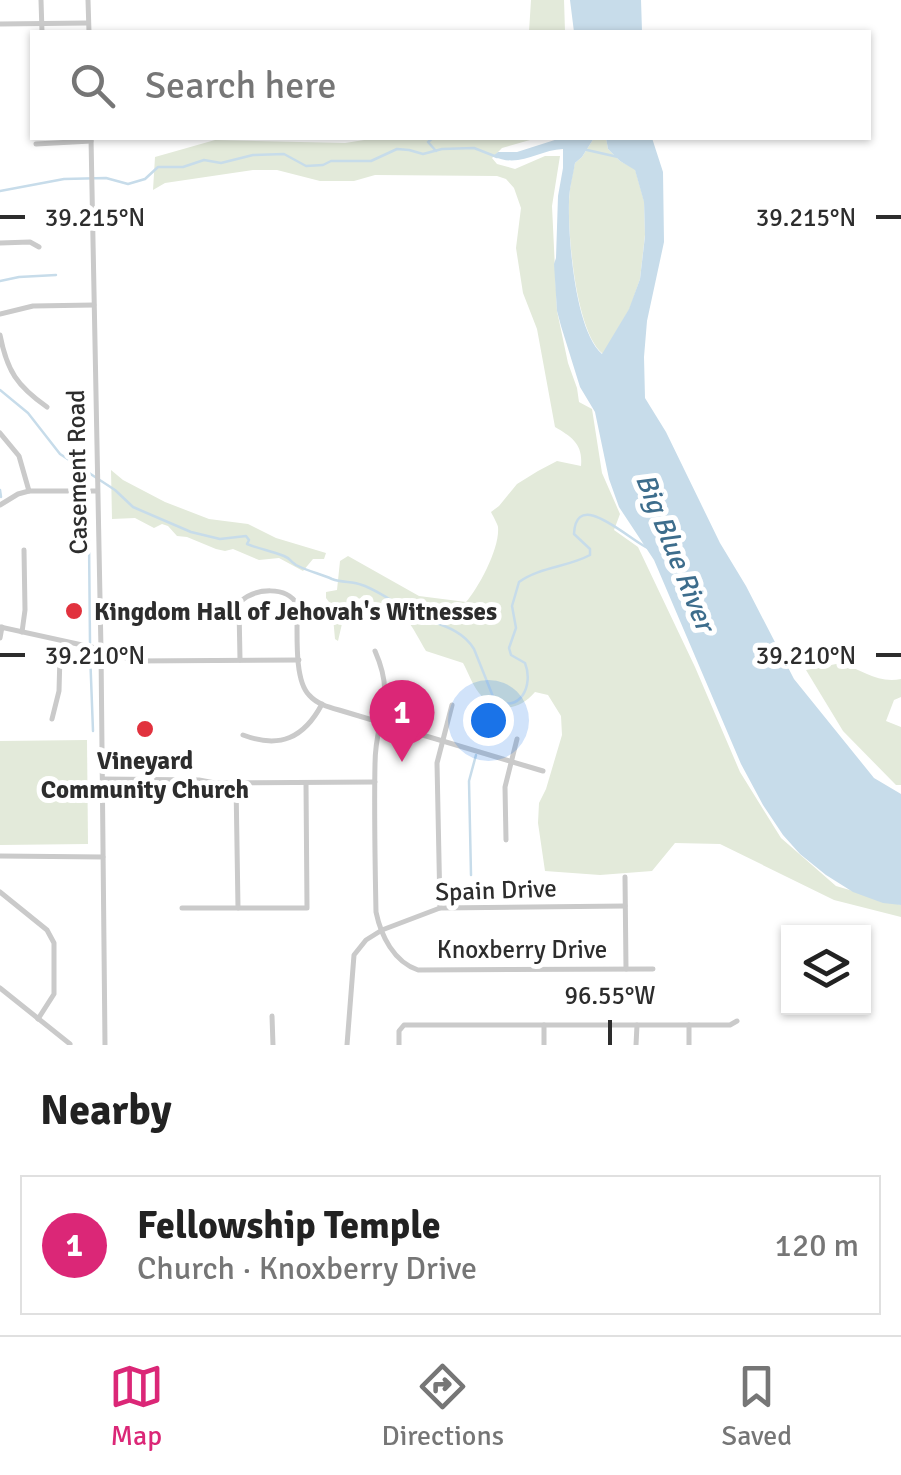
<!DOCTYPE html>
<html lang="en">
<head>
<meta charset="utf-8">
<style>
	:root { --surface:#fff; --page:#f2f2f2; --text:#222; --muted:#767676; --line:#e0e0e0; --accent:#db2777 }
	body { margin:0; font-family:Signika,sans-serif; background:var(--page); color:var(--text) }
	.controls { position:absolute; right:30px; bottom:30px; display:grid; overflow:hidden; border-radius:0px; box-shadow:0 2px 8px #0004 }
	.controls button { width:90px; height:90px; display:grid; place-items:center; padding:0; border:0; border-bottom:2px solid var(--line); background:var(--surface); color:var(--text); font:50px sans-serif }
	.you { position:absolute; left:488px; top:720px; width:35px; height:35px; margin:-25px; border:8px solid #fff; border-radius:50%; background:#1a73e8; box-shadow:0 0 0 15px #1a73e833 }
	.badge { display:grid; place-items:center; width:65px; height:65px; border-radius:50%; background:var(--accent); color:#fff; font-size:32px; font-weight:700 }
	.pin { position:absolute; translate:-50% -82px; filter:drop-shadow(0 2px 5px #0008) }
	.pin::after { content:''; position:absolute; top:52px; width:35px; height:30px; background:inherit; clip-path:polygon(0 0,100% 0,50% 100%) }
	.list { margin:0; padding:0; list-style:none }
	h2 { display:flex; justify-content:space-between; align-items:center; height:130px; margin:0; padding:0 40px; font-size:42px }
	h2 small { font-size:32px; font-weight:400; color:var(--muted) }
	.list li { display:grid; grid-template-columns:65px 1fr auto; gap:30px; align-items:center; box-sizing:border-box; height:140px; margin:0 20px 20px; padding:0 20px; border:2px solid var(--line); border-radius:0px }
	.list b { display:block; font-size:38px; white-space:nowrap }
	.list p { margin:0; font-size:32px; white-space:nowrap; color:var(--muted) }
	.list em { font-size:32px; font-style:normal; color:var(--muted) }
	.icon { flex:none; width:55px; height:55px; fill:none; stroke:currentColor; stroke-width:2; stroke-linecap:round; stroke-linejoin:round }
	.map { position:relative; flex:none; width:901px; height:1045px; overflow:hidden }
	.search { position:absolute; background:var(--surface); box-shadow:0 2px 8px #0004; left:30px; right:30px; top:30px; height:110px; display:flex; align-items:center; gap:25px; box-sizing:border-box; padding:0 35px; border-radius:0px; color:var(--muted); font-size:38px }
	.sheet { height:290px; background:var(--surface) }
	nav { display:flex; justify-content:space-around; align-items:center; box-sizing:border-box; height:140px; border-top:2px solid var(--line); background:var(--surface); font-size:28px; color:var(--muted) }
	nav a { display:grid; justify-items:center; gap:5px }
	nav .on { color:var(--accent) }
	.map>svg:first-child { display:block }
</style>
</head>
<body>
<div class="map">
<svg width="901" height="1045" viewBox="0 0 901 1045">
	<rect width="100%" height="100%" fill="#fff"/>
	<!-- green -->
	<g fill="#e3eada">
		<polygon points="531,0 564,0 565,32 529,32"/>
		<path d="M377,138H537L502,148L492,158L497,164L515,169L545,156H560L552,206L557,311L568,363L577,388L579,402L592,409L602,473L620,514L614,530L638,547L695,667L740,772L781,838L836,886L901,905V917L834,900L720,844L675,843L652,871L600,875L545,871L538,823L539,803L546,789L562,735L561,716L548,695L535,692C519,711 496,714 479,693C472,684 468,672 463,663L426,651C403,610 405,611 360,598L344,615L338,641L335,639L332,606L326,598V592L337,590L340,561L348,556L419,596L466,602C479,587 500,548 498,527C498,525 492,514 491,512L499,506L517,484L538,471L557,461L581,466C583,444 572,437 555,427L537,329L523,293L516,248L521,208L514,188L506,179L497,176L375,175L354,181H320L277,170H253L165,183L153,190L155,157L215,140L345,143Z"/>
		<path d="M594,138H606L608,149L620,161L635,169L644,201L645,235L640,279L630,308L603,354C576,333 568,237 569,202C569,189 572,176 575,163L582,157Z"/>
		<polygon points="111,470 123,480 165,502 209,519 248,524 276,538 326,553 324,559 313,559 303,571 279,558 259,560 233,549 225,551 216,549 187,537 177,536 168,526 162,524 154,528 135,518 112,519"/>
		<path d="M841,663C862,670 879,684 901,679V697L894,700L886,721L901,727V785H896L843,731L806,670Z"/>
		<polygon points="87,740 88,844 0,845 0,741"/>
	</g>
	<!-- water -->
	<g fill="#c7dcea">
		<polygon points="570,0 641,0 642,32 574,32"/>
		<path d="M561,138H594L582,157L575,163C573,176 569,189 569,202C568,237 575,331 602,354L629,309L640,279L645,236L644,202L635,170L620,161L608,149L606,138H652L663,172L664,242L647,321L644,357L645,398L666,432L720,543L746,586L794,679L874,778L901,794V905L883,903L853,892L826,875L800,854L783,835L763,805L741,764L654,560L619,507L609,479L595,412L580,387L561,326L557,311L554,264L556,258L558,196L563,168V149C538,150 519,169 493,156L498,152H517Z"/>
	</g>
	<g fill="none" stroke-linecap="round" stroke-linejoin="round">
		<!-- stream -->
		<g stroke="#c7dcea" stroke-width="2.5">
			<polyline points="433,138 428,142 436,151"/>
			<polyline points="587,150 618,157"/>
			<polyline points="0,191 64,179 106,178 128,184 145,179 158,167 183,167 204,160 221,163 253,155 284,154 306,166 323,165 331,161 371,161 397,149 409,150 423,154 442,149 474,148 497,157"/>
			<polyline points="0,281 19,277 56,275"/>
			<path d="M0,390L28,413L60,454L115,490L133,507L191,532L220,539L246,536L249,540L247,544C259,549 272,551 284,556C293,560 287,559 296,565C307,571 321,574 332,579C342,583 353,581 362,585C383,592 404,611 423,618C441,625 463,630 474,649L494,699C520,715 534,685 525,663L511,655L509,648L516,628L512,606L519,582C540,567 568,567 590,555V549L574,534C576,487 629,540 648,548"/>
			<polyline points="0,490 1,497"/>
			<polyline points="89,540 90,643"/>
			<polyline points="90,652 93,731"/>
			<polyline points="471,875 469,781 476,755"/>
		</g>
		<!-- minor -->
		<g stroke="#cacaca" stroke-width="5">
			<polyline points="41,0 42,32"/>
			<polyline points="88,0 89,32"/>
			<polyline points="0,24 88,23"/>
			<polyline points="91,138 101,650 105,1045"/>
			<polyline points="36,144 91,141"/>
			<polyline points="0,243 30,242 39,247"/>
			<polyline points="0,314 33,306 94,305"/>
			<path d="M0,335C7,371 17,386 47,407"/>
			<polyline points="0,433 19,456 29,491"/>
			<polyline points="0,505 18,494 29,491 97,491"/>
			<polyline points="0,627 114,652 132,661 299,660"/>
			<polyline points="22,632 25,610 24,550"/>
			<polyline points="0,638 2,627"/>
			<path d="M375,651C397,701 375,716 375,764C374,813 375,862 376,912C381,936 394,962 418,970L653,969"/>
			<path d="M240,660L239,607L241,601C256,588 286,586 297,604C298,627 293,679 309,695C317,704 328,707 339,710L543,771"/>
			<polyline points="52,719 59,691 60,655 65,642"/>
			<path d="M243,735C280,749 304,738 322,704"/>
			<polyline points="103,779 199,780 215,783 375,782"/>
			<polyline points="236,783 238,908"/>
			<polyline points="506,840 505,787 517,739"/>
			<polyline points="0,856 103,857"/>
			<polyline points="625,877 626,969"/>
			<polyline points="0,892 47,930 54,943 54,994 38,1019"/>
			<polyline points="182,908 307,908 306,783"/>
			<polyline points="440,908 437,763 452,705"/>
			<polyline points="0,988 70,1044"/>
			<polyline points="272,1016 273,1045"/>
			<polyline points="689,1025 689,1045"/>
			<polyline points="347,1045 354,955 366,940 382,930 440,908 625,906"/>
			<polyline points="399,1045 399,1031 404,1025 730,1025 737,1021"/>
			<polyline points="544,1045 544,1025"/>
			<polyline points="636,1045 637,1025"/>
		</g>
	</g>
	<!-- ticks -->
	<path fill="none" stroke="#2d2d2d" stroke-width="4" d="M0,217H25M876,217H901M0,655H25M876,655H901M610,1020V1045"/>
	<!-- markers -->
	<g fill="#e1323e" stroke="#fff" stroke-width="4">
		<circle cx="74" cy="611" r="10"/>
		<circle cx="145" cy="729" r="10"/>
	</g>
	<g text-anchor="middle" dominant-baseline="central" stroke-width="10" stroke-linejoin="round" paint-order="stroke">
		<!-- street labels -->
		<g font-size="25" fill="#2d2d2d" stroke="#fff">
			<text transform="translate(77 472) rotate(-91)">Casement Road</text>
			<text transform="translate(496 890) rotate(-2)">Spain Drive</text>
			<text x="522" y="949">Knoxberry Drive</text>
		</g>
		<!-- poi labels -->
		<g font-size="25" font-weight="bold" fill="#2d2d2d" stroke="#fff" text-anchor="start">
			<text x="94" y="611">Kingdom Hall of Jehovah's Witnesses</text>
			<text x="145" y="760" text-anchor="middle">Vineyard<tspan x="145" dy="29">Community Church</tspan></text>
		</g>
		<!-- water labels -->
		<g font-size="28" font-style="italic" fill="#3d6d8c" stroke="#fff">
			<text transform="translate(675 552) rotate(68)">Big Blue River</text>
		</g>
	</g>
	<g font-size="25" text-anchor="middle" fill="#2d2d2d" stroke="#fff" stroke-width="10" stroke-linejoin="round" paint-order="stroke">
		<text x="95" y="226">39.215°N</text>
		<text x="806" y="226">39.215°N</text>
		<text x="95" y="664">39.210°N</text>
		<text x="806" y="664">39.210°N</text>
		<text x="610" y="1004">96.55°W</text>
	</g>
</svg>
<div class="controls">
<button><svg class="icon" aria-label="layers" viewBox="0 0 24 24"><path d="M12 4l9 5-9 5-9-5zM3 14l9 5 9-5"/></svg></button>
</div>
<div class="you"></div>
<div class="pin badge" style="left:402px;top:762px">1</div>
<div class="search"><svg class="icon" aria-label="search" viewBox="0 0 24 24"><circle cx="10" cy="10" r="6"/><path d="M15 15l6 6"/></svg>Search here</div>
</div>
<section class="sheet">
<h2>Nearby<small></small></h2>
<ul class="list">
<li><span class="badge">1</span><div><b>Fellowship Temple</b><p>Church · Knoxberry Drive</p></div><em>120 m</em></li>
</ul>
</section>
<nav>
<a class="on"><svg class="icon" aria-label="map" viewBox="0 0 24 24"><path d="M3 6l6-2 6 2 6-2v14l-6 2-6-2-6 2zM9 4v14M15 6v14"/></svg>Map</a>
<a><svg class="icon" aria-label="directions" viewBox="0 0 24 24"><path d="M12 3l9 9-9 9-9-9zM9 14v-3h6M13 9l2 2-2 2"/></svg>Directions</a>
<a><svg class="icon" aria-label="saved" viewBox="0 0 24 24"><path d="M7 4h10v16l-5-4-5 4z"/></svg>Saved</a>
</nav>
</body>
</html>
